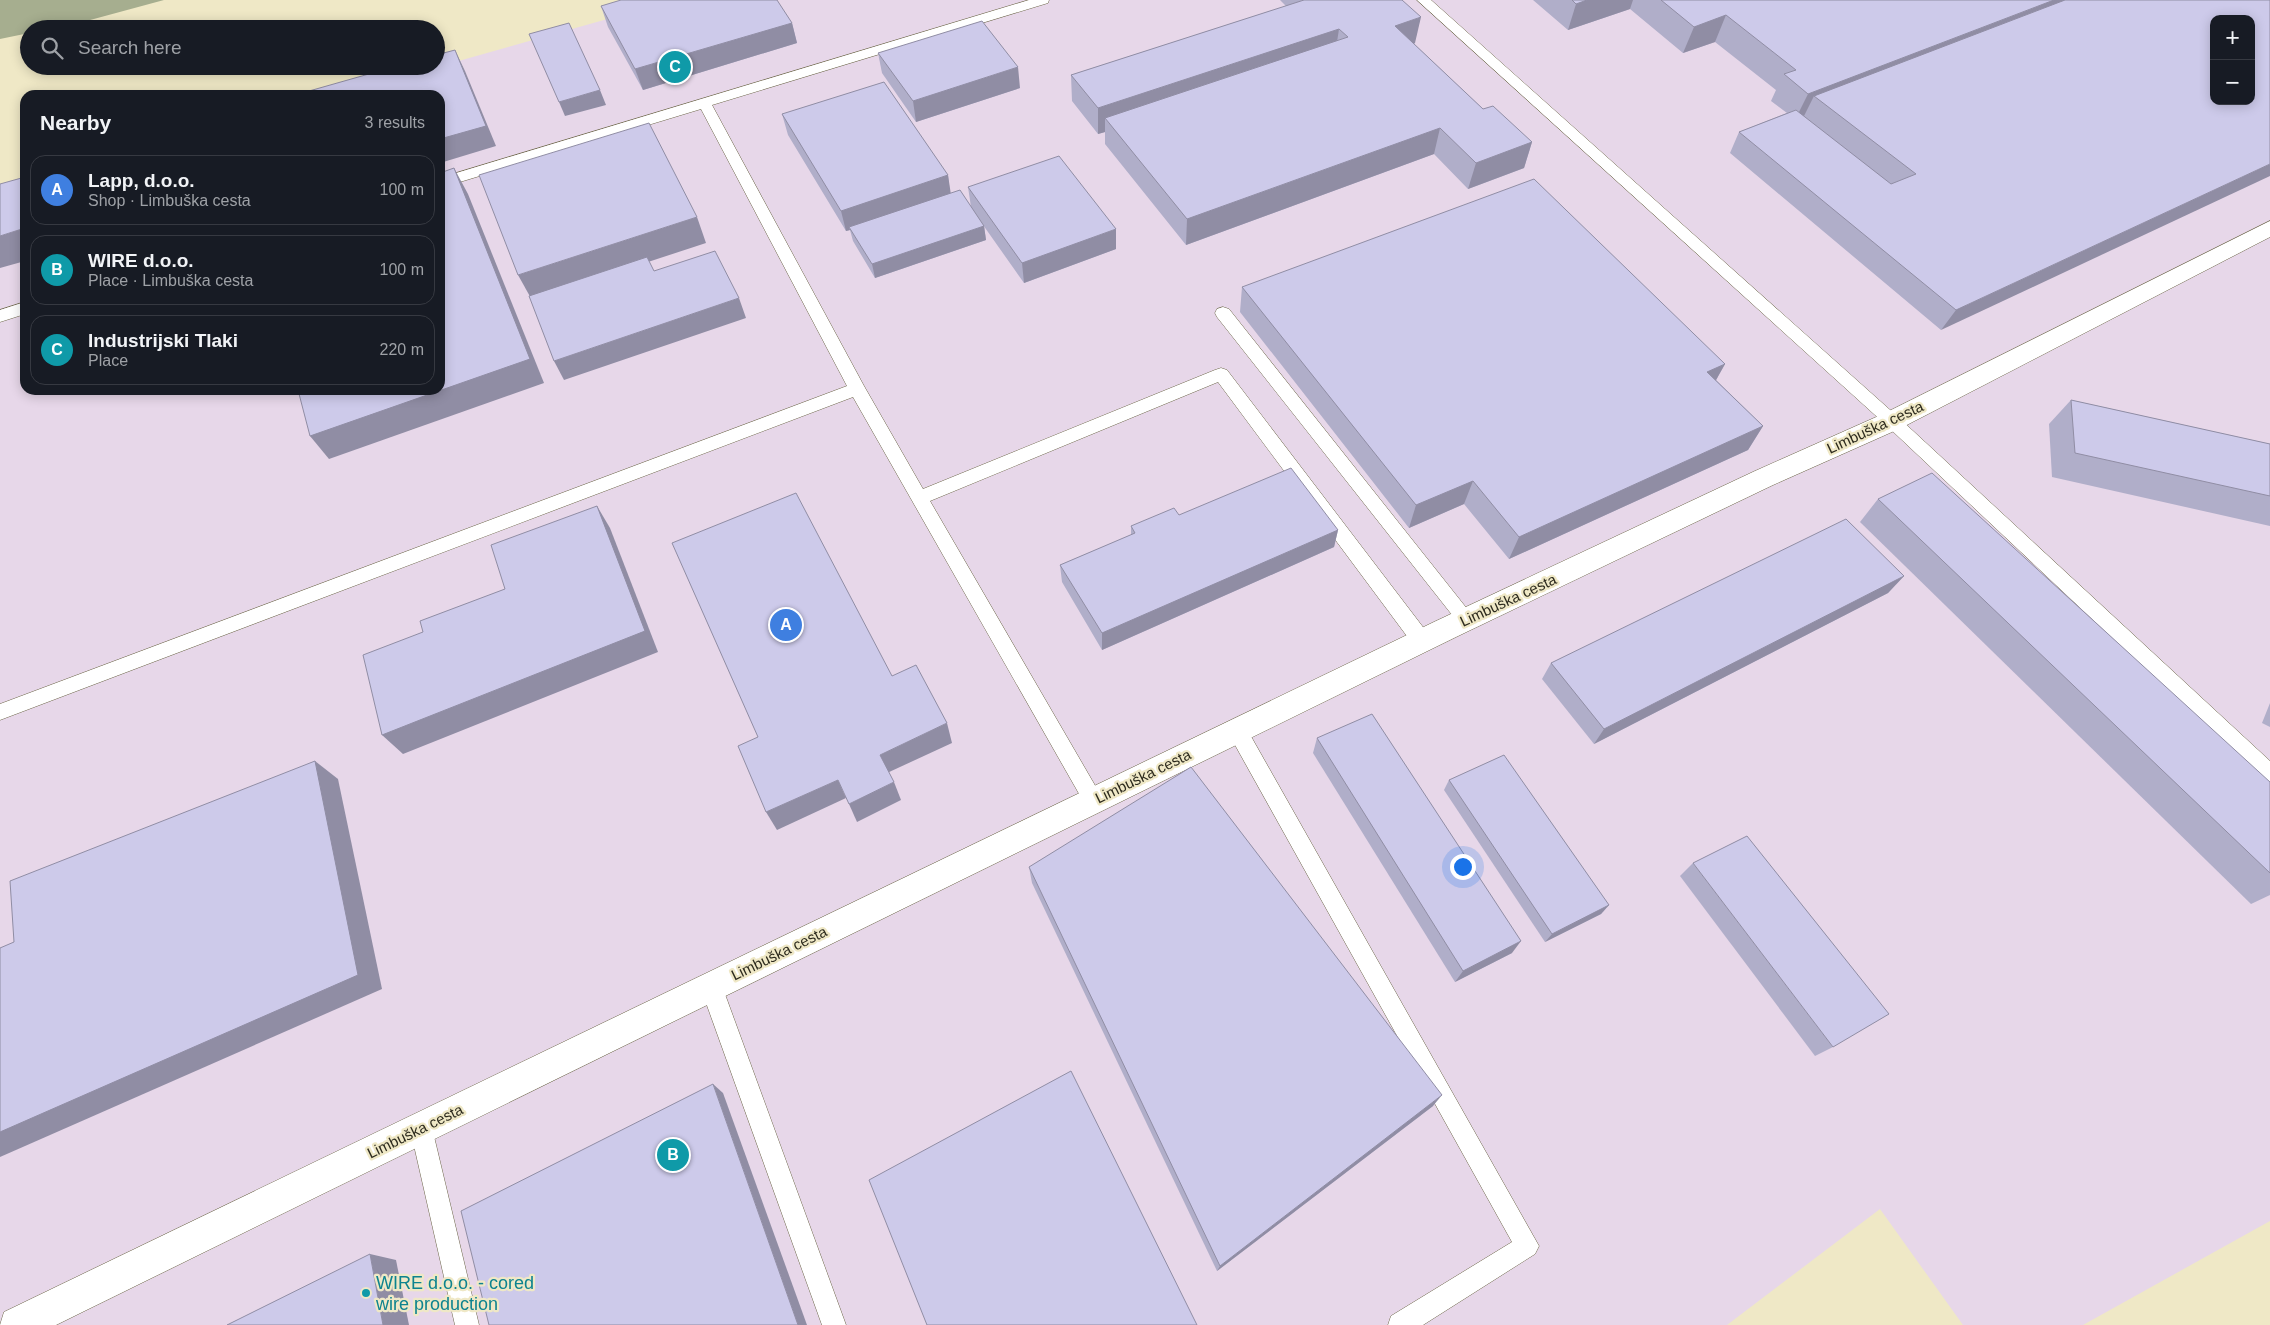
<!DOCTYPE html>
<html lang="en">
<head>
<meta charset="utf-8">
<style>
	:root { --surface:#171b24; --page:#242831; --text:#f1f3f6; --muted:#9ea1a6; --line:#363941; --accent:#2563eb }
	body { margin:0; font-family:Helvetica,sans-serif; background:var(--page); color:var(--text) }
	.controls { position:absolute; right:15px; top:15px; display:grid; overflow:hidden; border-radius:10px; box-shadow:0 2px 12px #0003 }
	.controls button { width:45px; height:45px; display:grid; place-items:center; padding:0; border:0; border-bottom:1px solid var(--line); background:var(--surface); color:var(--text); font:25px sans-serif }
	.you { position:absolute; left:1462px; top:866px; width:18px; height:18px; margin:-12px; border:4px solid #fff; border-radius:50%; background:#1a73e8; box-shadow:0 0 0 8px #1a73e833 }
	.badge { display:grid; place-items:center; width:32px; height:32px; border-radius:50%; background:var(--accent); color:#fff; font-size:16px; font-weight:700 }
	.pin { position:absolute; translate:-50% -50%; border:2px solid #fff; box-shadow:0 1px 5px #0006 }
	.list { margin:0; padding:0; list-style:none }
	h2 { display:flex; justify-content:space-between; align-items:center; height:65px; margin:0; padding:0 20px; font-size:21px }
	h2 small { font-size:16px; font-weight:400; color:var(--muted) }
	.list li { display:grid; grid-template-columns:32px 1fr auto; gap:15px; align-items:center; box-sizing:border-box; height:70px; margin:0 10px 10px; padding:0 10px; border:1px solid var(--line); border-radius:15px }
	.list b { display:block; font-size:19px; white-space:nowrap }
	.list p { margin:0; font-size:16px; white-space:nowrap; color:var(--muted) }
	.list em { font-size:16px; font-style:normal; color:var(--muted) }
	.icon { flex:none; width:28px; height:28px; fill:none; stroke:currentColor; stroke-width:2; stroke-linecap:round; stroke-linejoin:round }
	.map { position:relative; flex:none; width:2270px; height:1325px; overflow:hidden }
	.search { position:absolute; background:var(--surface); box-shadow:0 2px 12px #0003; left:20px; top:20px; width:425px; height:55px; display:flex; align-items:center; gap:12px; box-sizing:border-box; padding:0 18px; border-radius:28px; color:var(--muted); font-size:19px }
	.panel { position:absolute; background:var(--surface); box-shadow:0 2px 12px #0003; left:20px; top:90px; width:425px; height:305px; border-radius:15px }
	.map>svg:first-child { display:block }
</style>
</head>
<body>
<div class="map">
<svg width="2270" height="1325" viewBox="0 0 2270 1325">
	<rect width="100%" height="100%" fill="#efe8c6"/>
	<!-- industrial -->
	<path fill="#e7d7e9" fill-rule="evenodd" d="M675,0H2270V1221L2083,1325H1963L1880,1209L1727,1325H0V191L25,183V390H440V95H338ZM2214,19H2251V101H2214Z"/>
	<!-- forest -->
	<polygon fill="#a6ae8f" points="0,0 164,0 68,26 54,29 29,29 29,33 0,39"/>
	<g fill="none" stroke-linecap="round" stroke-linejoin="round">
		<defs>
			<g id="service">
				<polygon points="1029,0 1049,0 1048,3 712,105 864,386 923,489 1215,370 1221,368 1227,370 1429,635 1431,641 1429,647 1422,649 1415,647 1218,382 930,501 1100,794 1103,800 1100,806 1093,809 1086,806 853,397 0,720 0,704 847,386 701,109 440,188 440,178"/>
				<polygon points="1417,0 1431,0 1898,417 2270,761 2270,783 2263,780 1886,425"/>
				<polygon points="25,302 25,314 0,322 0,310"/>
				<polygon points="1223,307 1229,309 1472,615 1475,620 1472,625 1466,628 1460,625 1217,317 1215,313 1217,309"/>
				<polygon points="1237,721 1244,724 1539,1246 1535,1254 1423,1325 1388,1325 1391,1316 1512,1242 1230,736 1227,730 1230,724"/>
				<polygon points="711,975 719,978 722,986 846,1325 822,1325 700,986 703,978"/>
				<polygon points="421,1117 429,1120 432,1128 479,1325 455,1325 410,1128 413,1120"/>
			</g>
			<polygon id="minor" points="2270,221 2270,237 1901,428 1773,485 1456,637 56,1325 0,1325 4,1312 1436,621 1755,471 1883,414"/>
		</defs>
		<!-- service casing -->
		<use href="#service" stroke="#6c6648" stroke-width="1"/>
		<!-- minor casing -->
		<use href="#minor" stroke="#6c6648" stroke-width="1"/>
		<!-- service -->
		<use href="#service" fill="#fff" fill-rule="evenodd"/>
		<!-- minor -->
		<use href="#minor" fill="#fff" fill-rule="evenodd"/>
	</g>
	<!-- wall -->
	<g fill="#b0aec9">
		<polygon points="1280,0 1402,0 1415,43 1414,44 1483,109 1532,142 1524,168 1468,189 1434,154 1186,245 1105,144 1105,132 1098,134 1072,101 1071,75 1286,6"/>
		<polygon points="1533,0 2270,0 1941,330 1730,153 1739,132 1787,113 1771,101 1776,90 1715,42 1683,53 1630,9 1568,30"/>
		<polygon points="601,6 792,23 797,43 643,90 608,27"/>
		<polygon points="878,53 1020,88 916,122 882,73"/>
		<polygon points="782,114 948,175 950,194 971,207 968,187 1116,249 1024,283 976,215 984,226 986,240 875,278 853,241 850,230 846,231 788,135"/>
		<polygon points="1242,287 1725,364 1716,380 1763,426 1748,450 1509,559 1464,504 1409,528 1240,312"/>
		<polygon points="2071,400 2270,444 2270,526 2052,477 2049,424"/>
		<polygon points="1878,499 2270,782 2270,895 2251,904 1860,522"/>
		<polygon points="1179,515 1338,530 1334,547 1102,650 1062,582 1060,565 1131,535 1131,526"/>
		<polygon points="1904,576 1888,593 1594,744 1542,679 1551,663"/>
		<polygon points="2270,703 2270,727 2262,723"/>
		<polygon points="1317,738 1512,953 1455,982 1313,753"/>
		<polygon points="1449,780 1609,905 1601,914 1545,942 1444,790"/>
		<polygon points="1693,863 1833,1047 1815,1056 1680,876"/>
		<polygon points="1029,867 1433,1106 1217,1271 1032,883"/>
	</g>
	<!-- shaded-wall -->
	<g fill="#908da4">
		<polygon points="1587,0 1633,0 1630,9 1568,30 1576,4"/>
		<polygon points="2054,0 2087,0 1814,96 1804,116 1795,120 1808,94"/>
		<polygon points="1726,15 1715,42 1683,53 1694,27"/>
		<polygon points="1421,17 1415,43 1390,52 1395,26"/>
		<polygon points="792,23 797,43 643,90 635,69"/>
		<polygon points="1339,29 1335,55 1105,118 1105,132 1098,134 1098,108"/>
		<polygon points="455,50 465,71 496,146 440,163 440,139"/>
		<polygon points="1018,67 1020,88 916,122 913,101"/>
		<polygon points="600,90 606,105 565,116 559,102"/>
		<polygon points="1440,128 1434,154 1186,245 1187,219"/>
		<polygon points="1532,142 1524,168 1468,189 1476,163"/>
		<polygon points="2270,164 2270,176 1941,330 1956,310"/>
		<polygon points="454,168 468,194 544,383 329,459 310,436"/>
		<polygon points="948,175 951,195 849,227 850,230 846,231 841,211"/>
		<polygon points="697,217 706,243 532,300 518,275"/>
		<polygon points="984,226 986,240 875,278 872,264"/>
		<polygon points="25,228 25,261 0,268 0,236"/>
		<polygon points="1116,229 1116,249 1024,283 1022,263"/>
		<polygon points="739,298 746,318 564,380 554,361"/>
		<polygon points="1725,364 1711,389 1707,372"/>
		<polygon points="1763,426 1748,450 1509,559 1519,537"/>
		<polygon points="1473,481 1464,504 1409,528 1416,505"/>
		<polygon points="597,506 610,528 658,652 403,754 382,735"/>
		<polygon points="1338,530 1334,547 1102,650 1102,633"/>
		<polygon points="1904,576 1888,593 1594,744 1604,729"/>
		<polygon points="947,723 952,743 887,773 880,755"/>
		<polygon points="315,761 338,779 382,989 0,1157 0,1132"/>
		<polygon points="838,780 846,798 777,830 766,812"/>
		<polygon points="894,782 901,800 857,822 849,804"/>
		<polygon points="1609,905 1601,914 1545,942 1552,934"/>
		<polygon points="1521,941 1512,953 1455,982 1463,971"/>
		<polygon points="713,1084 723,1093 807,1325 798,1325"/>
		<polygon points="1442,1095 1433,1106 1217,1271 1220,1266"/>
		<polygon points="370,1254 396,1260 409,1325 383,1325"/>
	</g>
	<!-- building -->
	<g fill="#cdcaea" stroke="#908da4" fill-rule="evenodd">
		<polygon points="621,0 777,0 792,23 635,69 601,6"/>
		<polygon points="1304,0 1402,0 1421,17 1395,26 1483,109 1493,106 1532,142 1476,163 1440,128 1187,219 1105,118 1348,37 1339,29 1098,108 1071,75"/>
		<polygon points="1572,0 1587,0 1576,4"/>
		<polygon points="1661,0 2054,0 1808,94 1784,74 1796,70 1726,15 1694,27"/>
		<path d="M2065,0H2270V164L1956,310L1739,132L1796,110L1891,184L1916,174L1814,96ZM2214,19H2251V101H2214Z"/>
		<polygon points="982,21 1018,67 913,101 878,53"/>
		<polygon points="569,23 600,90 559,102 529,34"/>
		<polygon points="455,50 486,126 440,139 440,95 295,95 397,66 436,66 436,55"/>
		<polygon points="884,82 948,175 841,211 782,114"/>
		<polygon points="649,123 697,217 518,275 479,175"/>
		<polygon points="1059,156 1116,229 1022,263 968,187"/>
		<polygon points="454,168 530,359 310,436 298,390 440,390 440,173"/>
		<polygon points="25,177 25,228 0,236 0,184"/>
		<polygon points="1534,179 1725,364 1707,372 1763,426 1519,537 1473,481 1416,505 1242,287"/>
		<polygon points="960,190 984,226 872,264 849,227"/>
		<polygon points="715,251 739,298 554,361 529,296 647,257 654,271"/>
		<polygon points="2071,400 2270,444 2270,496 2075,453"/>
		<polygon points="1291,468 1338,530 1102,633 1060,565 1135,533 1131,526 1174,508 1179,515"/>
		<polygon points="1932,473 2270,782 2270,873 1878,499"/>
		<polygon points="796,493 892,676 916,665 947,723 880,755 894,782 849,804 838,780 766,812 738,746 758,737 672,543"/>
		<polygon points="597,506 645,631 382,735 363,655 423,632 420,621 505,589 491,545"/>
		<polygon points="1846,519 1904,576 1604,729 1551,663"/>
		<polygon points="1372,714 1521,941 1463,971 1317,738"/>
		<polygon points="1504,755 1609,905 1552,934 1449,780"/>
		<polygon points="315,761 358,975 0,1132 0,948 14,942 10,881"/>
		<polygon points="1191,767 1442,1095 1220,1266 1029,867"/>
		<polygon points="1747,836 1889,1014 1833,1047 1693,863"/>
		<polygon points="1071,1071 1197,1325 927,1325 869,1180"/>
		<polygon points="713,1084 798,1325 489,1325 461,1211"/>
		<polygon points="370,1254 383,1325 227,1325"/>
	</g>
	<!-- markers -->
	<circle fill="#0f9aa8" stroke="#efe8c6" stroke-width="2" cx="366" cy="1293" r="5"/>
	<g text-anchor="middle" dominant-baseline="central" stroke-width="4.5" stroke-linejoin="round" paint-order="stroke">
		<!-- street labels -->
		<g font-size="15" fill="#2c2a1d" stroke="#efe8c6">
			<text transform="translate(1875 427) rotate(-25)">Limbuška cesta</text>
			<text transform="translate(1508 600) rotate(-25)">Limbuška cesta</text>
			<text transform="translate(1143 776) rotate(-26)">Limbuška cesta</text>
			<text transform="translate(779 953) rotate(-26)">Limbuška cesta</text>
			<text transform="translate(415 1131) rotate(-26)">Limbuška cesta</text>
		</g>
		<!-- near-culture labels -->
		<g font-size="18" fill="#0d838f" stroke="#efe8c6" text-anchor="start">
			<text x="376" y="1283">WIRE d.o.o. - cored<tspan x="376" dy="21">wire production</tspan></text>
		</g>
	</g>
</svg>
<div class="controls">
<button>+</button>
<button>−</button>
</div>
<div class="you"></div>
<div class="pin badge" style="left:786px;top:625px;background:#3f7fe0">A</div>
<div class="pin badge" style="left:673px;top:1155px;background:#0f9aa8">B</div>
<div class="pin badge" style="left:675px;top:67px;background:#0f9aa8">C</div>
<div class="search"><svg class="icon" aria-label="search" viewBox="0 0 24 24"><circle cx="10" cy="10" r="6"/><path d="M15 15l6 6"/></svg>Search here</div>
<section class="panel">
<h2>Nearby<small>3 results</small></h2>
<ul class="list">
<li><span class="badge" style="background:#3f7fe0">A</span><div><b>Lapp, d.o.o.</b><p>Shop · Limbuška cesta</p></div><em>100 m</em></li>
<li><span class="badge" style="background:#0f9aa8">B</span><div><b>WIRE d.o.o.</b><p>Place · Limbuška cesta</p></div><em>100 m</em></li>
<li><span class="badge" style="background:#0f9aa8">C</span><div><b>Industrijski Tlaki</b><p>Place</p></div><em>220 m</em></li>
</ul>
</section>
</div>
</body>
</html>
